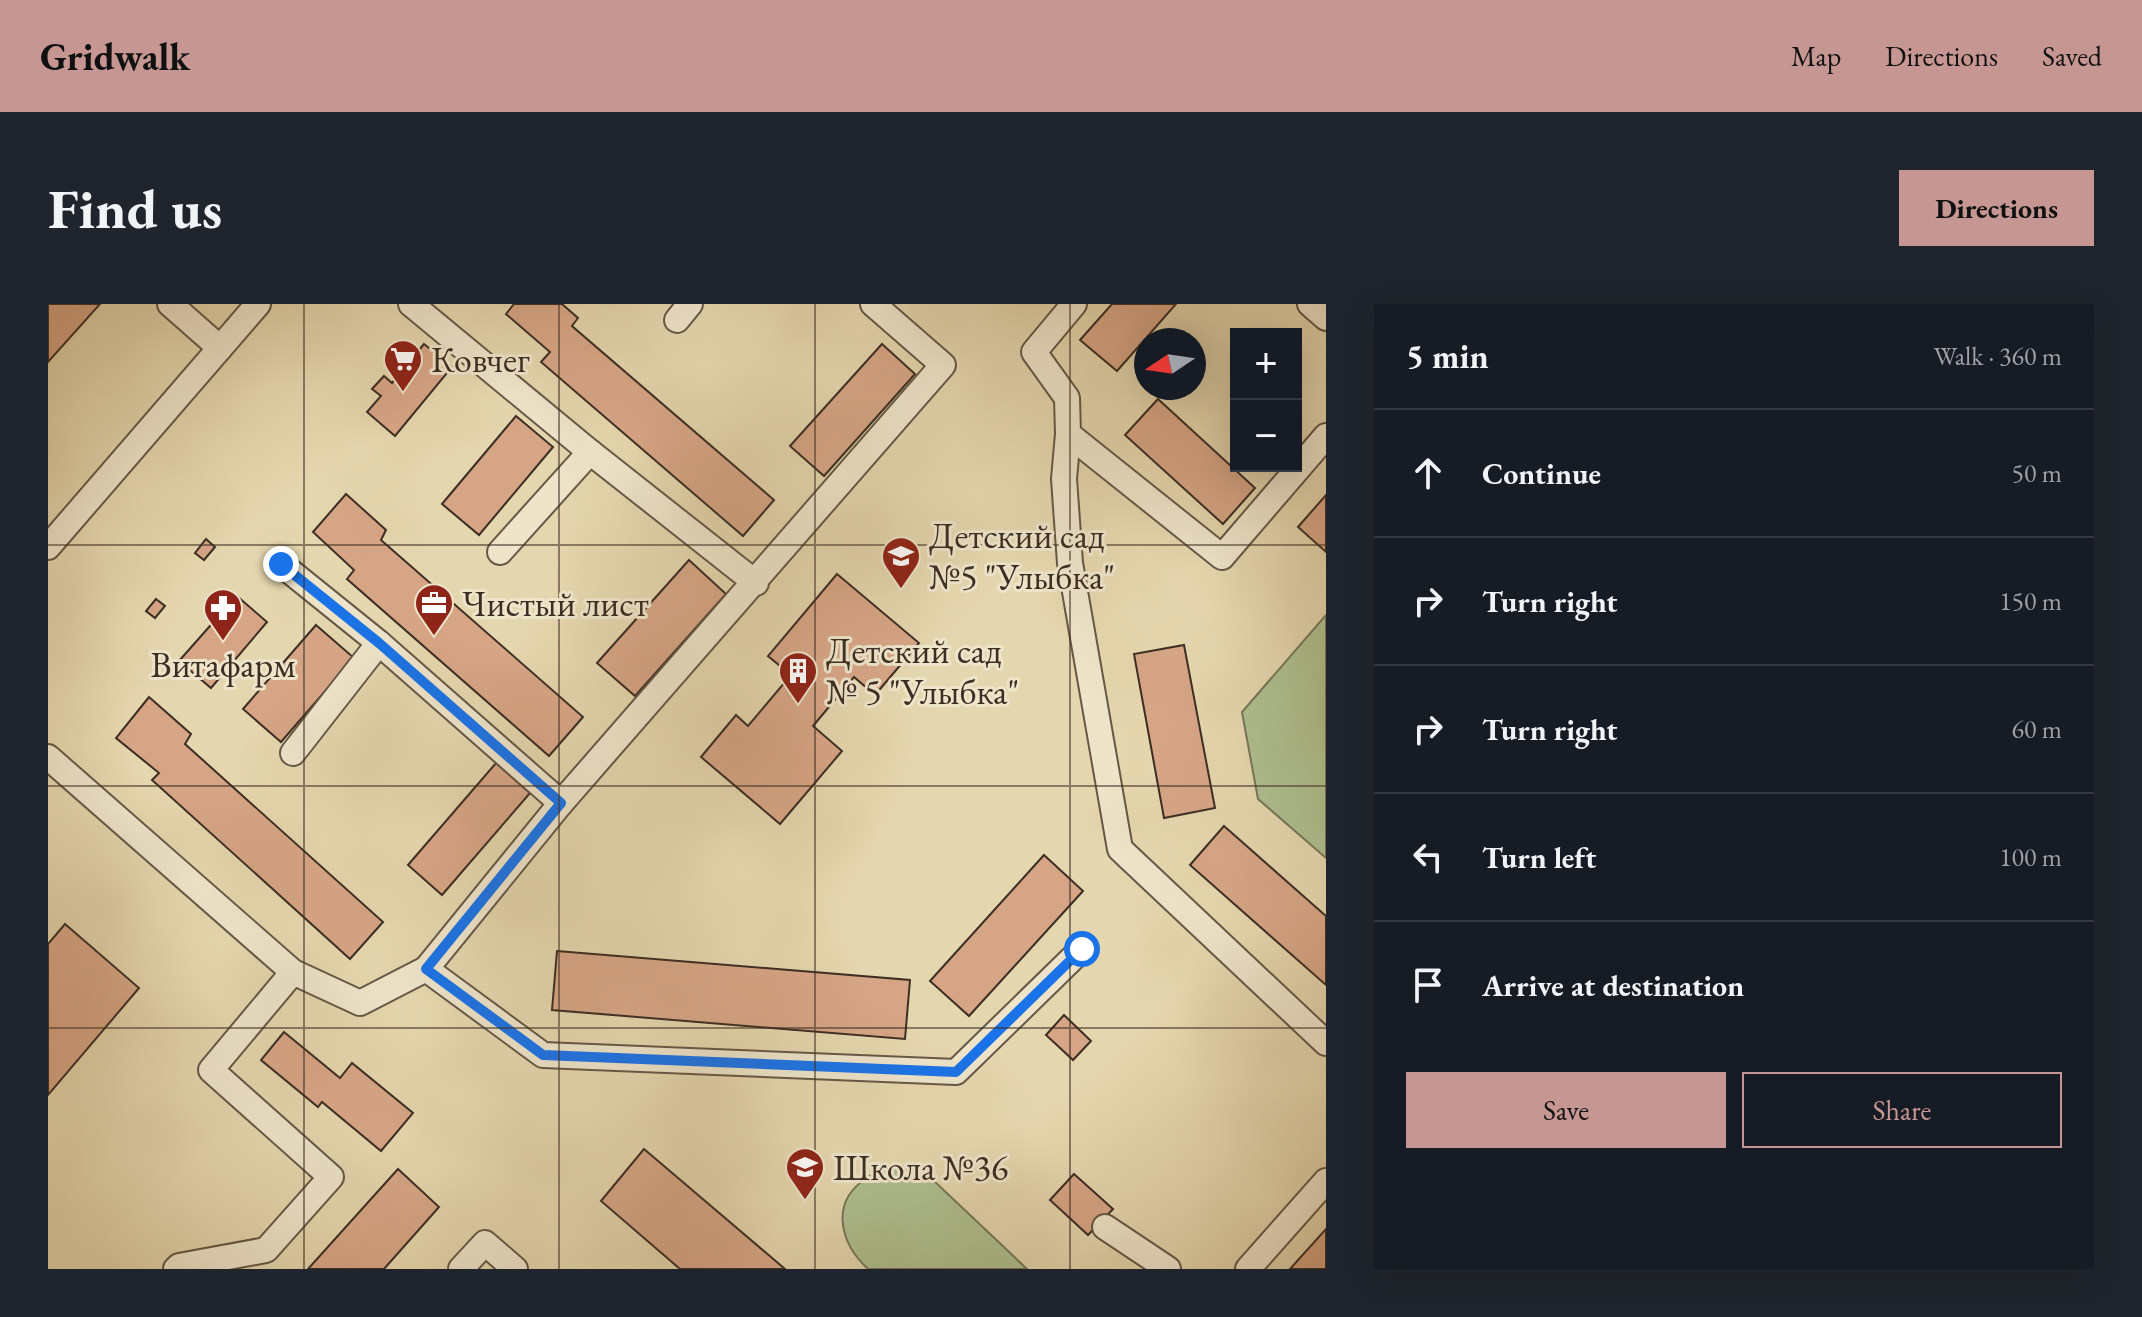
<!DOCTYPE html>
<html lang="en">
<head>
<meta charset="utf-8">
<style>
	:root { --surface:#171b24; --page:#20242c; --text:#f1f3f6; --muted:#9ea1a6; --line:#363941; --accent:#c59692 }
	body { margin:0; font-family:"EB Garamond",serif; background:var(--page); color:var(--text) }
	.controls { position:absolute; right:24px; top:24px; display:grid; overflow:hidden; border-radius:0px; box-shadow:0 8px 32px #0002 }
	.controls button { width:72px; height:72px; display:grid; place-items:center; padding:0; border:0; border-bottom:2px solid var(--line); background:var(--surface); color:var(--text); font:40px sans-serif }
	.compass { position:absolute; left:1086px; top:24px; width:72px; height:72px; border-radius:50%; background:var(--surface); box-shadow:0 8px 32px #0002; rotate:257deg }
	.stop { position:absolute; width:24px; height:24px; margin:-18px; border:6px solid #1a73e8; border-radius:50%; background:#fff }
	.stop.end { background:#1a73e8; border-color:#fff; box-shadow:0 2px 8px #0008 }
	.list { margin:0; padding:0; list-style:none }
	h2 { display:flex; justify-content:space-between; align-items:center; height:104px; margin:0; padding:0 32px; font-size:34px }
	h2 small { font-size:26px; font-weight:400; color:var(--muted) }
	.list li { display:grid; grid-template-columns:52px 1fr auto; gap:24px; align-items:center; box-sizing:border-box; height:128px; padding:0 32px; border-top:2px solid var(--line) }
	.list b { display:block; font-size:30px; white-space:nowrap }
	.list em { font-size:26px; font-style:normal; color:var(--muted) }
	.actions { display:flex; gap:16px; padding:24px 32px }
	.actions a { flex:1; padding:18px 0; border:2px solid var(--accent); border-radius:0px; text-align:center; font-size:28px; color:var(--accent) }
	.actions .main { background:var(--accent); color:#111 }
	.icon { flex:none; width:44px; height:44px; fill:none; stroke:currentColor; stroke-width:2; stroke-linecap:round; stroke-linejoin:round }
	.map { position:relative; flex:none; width:1278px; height:965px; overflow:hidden; border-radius:0px }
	header { display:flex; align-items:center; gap:48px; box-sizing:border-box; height:112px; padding:0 40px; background:var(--accent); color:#111 }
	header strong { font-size:38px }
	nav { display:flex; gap:44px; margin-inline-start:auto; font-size:28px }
	.intro { display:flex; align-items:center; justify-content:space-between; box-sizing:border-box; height:192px; padding:0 48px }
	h1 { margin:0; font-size:56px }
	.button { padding:20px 36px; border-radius:0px; background:var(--accent); color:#111; font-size:28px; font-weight:700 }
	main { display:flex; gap:48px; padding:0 48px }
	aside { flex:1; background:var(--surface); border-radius:0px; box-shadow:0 8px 32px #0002 }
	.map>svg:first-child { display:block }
</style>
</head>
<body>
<header>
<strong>Gridwalk</strong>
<nav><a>Map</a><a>Directions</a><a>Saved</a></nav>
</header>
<div class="intro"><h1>Find us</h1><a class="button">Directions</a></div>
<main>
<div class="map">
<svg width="1278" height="965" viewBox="0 0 1278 965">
	<rect width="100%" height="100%" fill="#e4d6ae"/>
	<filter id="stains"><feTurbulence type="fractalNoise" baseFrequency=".0025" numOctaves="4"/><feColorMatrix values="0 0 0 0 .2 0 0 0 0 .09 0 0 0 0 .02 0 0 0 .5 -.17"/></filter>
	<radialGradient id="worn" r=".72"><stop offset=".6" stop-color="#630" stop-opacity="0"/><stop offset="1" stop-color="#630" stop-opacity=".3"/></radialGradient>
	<!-- green -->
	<g fill="#aebf8f" stroke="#757658" stroke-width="2">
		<polygon points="1278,311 1278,554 1210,495 1194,408"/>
		<path d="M861,862L884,875L979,965H820C792,939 781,898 819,874C831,865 847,864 861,862Z"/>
	</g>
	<!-- building -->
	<g fill="#d6a586" stroke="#3c2e22" stroke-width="2">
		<polygon points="0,0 52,0 0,58"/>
		<polygon points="466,0 514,0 530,14 524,22 726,196 695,232 493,58 502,48 458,10"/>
		<polygon points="1064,0 1128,0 1069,67 1032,36"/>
		<polygon points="376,40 404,63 347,132 319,108 333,92 324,85 336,72 344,79"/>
		<polygon points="834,40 867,70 776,172 742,142"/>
		<polygon points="1110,95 1207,184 1175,220 1077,131"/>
		<polygon points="468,112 505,143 431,231 394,200"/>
		<polygon points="298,190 338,226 333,236 535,413 501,452 299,275 306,266 265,228"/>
		<polygon points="1278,191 1278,248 1250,223"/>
		<polygon points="158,235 167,243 156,256 147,249"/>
		<polygon points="641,256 678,290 587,392 549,359"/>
		<polygon points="789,270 871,339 827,391 806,373 765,422 794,447 732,520 653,453 688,411 700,422 743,371 720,352"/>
		<polygon points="189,292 219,318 163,384 131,357 169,314 162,307 171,296 180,304"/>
		<polygon points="108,295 117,302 107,314 98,307"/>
		<polygon points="268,321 306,354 233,438 195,405"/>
		<polygon points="1136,341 1167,504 1116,514 1086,350"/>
		<polygon points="101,393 143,430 137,440 335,618 302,655 104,476 111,469 68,434"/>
		<polygon points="448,459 482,489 394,591 360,561"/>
		<polygon points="1176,522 1278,612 1278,681 1142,561"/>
		<polygon points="996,551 1035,587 921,712 882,677"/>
		<polygon points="17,620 91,684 0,791 0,640"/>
		<polygon points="509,647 862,676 857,735 504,706"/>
		<polygon points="1016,711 1043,737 1025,756 998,731"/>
		<polygon points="236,728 292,774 304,759 365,809 333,847 274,798 270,803 213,756"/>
		<polygon points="596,845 737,965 632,965 553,897"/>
		<polygon points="350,865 391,903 336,965 260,965"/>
		<polygon points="1026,870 1065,905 1040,931 1002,896"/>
		<polygon points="1278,925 1278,965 1242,965"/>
	</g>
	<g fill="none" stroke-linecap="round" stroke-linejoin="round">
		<defs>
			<g id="minor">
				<polyline points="122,0 172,44"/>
				<polyline points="363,0 542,148 708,279"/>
				<polyline points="1026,0 986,48 1019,94 1020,130 1016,175 1022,259 1072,545 1278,739"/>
				<polyline points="1262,0 1278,14"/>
				<polyline points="629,16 642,0"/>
				<polyline points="1020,130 1174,253 1278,132"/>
				<polyline points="0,243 210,0"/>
				<polyline points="452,248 542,148"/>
				<polyline points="233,260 331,339 513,499"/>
				<polyline points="245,449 331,339"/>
				<polyline points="0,453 245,668"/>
				<polyline points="378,665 513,499 895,61 825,0"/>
				<polyline points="1057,923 1120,965"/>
				<polyline points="128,965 131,962 218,946 283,873 163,766 245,668 312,699 378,665 495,751 908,768 1034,645"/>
				<polyline points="413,965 437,939 467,965"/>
				<polyline points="1200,965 1278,877"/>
			</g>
		</defs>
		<!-- minor casing -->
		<use href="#minor" stroke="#665845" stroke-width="28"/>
		<!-- minor -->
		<use href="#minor" stroke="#ede4ca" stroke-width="24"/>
	</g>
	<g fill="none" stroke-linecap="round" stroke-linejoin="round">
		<!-- route -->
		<polyline stroke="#1a73e8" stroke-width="10" points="233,260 331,339 513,499 378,665 495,751 908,768 1034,645"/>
	</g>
	<!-- grid -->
	<path fill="none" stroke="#3c2e22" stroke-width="2" stroke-opacity="0.55" d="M256,0V965M511,0V965M767,0V965M1022,0V965M0,241H1278M0,482H1278M0,724H1278"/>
	<!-- icons -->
	<defs>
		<symbol id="supermarket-pin" viewBox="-11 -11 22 30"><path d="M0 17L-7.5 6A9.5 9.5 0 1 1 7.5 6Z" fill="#8f2418" stroke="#ede4ca"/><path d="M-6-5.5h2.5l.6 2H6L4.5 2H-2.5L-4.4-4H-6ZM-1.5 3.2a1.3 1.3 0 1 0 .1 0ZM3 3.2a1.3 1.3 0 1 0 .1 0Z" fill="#fff"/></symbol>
		<symbol id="school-pin" viewBox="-11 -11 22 30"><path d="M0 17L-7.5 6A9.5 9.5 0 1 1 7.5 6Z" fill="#8f2418" stroke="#ede4ca"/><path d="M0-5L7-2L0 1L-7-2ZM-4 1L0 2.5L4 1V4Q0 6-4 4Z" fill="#fff"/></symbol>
		<symbol id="office-pin" viewBox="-11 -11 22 30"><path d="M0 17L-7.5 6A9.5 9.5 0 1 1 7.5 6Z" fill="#8f2418" stroke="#ede4ca"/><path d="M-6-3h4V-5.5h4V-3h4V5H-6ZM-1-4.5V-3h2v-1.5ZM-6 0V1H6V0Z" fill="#fff"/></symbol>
		<symbol id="pharmacy-pin" viewBox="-11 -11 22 30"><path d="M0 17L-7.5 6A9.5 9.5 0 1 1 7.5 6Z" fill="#8f2418" stroke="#ede4ca"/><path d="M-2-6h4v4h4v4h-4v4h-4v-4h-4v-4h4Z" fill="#fff"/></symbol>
		<symbol id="building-pin" viewBox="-11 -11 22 30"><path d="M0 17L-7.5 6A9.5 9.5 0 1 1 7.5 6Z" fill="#8f2418" stroke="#ede4ca"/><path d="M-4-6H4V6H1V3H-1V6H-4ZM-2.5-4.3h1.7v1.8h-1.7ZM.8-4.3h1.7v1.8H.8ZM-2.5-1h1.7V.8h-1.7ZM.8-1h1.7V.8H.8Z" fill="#fff"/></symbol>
	</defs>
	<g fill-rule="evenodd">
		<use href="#supermarket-pin" x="333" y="33" width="44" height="60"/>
		<use href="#school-pin" x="831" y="230" width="44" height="60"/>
		<use href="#office-pin" x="364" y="277" width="44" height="60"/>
		<use href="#pharmacy-pin" x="153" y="282" width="44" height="60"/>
		<use href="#building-pin" x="728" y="345" width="44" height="60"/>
		<use href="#school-pin" x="735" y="841" width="44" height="60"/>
	</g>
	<g text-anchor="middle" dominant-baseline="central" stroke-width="6" stroke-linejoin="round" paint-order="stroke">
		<!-- poi labels -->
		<g font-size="36" fill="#3c2e22" stroke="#ede4ca" text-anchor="start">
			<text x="383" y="55">Ковчег</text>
			<text x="881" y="231">Детский сад<tspan x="881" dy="41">№5 "Улыбка"</tspan></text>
			<text x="414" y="299">Чистый лист</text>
			<text x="778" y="346">Детский сад<tspan x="778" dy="41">№ 5 "Улыбка"</tspan></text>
			<text x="175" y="360" text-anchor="middle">Витафарм</text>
			<text x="785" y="863">Школа №36</text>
		</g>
	</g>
	<rect width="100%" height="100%" filter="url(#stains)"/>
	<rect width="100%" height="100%" fill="url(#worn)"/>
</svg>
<div class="controls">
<button>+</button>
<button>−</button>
</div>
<svg class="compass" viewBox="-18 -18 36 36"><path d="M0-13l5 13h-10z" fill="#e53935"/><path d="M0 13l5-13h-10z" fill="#9ea1a6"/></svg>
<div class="stop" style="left:1034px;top:645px"></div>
<div class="stop end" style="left:233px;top:260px"></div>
</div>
<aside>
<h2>5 min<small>Walk · 360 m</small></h2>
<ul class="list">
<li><svg class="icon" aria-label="ahead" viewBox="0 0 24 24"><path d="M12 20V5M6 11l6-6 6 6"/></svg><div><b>Continue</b></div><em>50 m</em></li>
<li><svg class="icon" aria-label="right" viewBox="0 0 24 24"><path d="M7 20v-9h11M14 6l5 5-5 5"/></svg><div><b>Turn right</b></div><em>150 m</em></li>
<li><svg class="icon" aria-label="right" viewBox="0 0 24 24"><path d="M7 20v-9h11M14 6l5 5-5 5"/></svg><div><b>Turn right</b></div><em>60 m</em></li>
<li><svg class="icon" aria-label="left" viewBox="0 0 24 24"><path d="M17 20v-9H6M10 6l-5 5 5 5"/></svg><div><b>Turn left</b></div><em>100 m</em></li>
<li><svg class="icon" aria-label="arrive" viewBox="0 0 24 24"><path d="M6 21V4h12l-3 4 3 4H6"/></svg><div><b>Arrive at destination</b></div></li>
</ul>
<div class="actions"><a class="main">Save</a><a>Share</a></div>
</aside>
</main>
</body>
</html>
